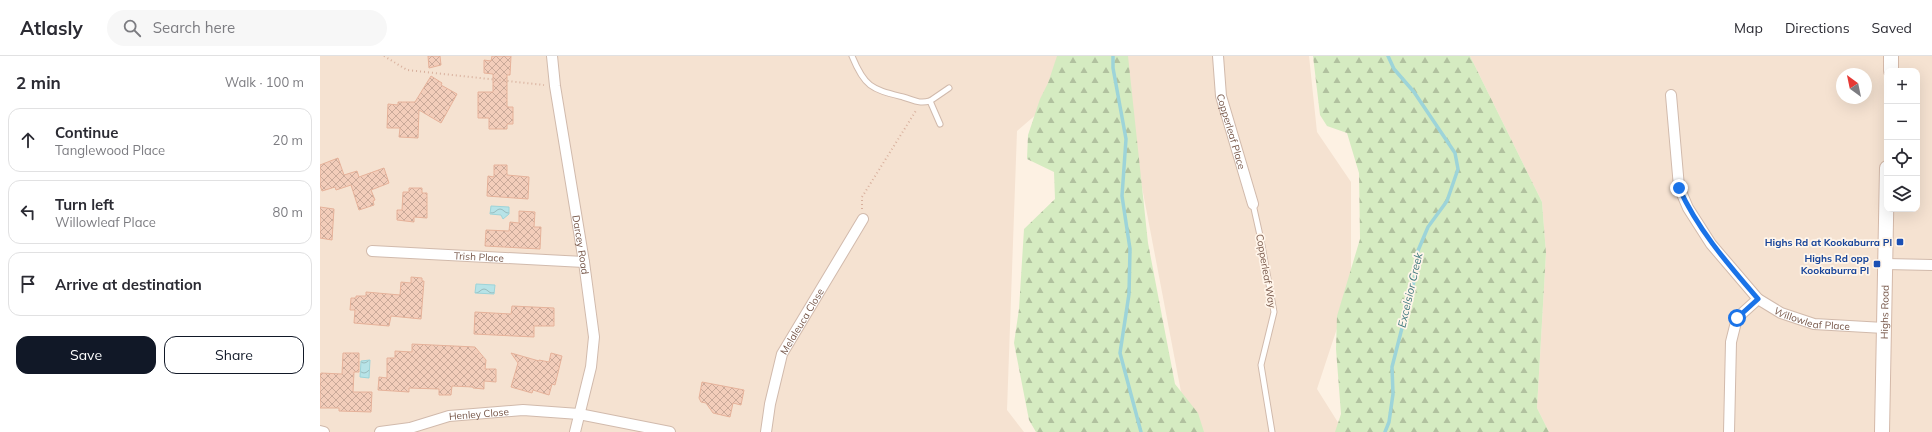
<!DOCTYPE html>
<html lang="en">
<head>
<meta charset="utf-8">
<style>
	:root { --surface:#fff; --page:#f7f7f7; --text:#2b2b33; --muted:#7c7c81; --line:#e1e1e2; --accent:#111827 }
	body { margin:0; font-family:Mulish,sans-serif; background:var(--page); color:var(--text) }
	.controls { position:absolute; right:12px; top:12px; display:grid; overflow:hidden; border-radius:8px; box-shadow:0 4px 16px #0002 }
	.controls button { width:36px; height:36px; display:grid; place-items:center; padding:0; border:0; border-bottom:1px solid var(--line); background:var(--surface); color:var(--text); font:20px sans-serif }
	.compass { position:absolute; left:1516px; top:12px; width:36px; height:36px; border-radius:50%; background:var(--surface); box-shadow:0 4px 16px #0002; rotate:327deg }
	.stop { position:absolute; width:12px; height:12px; margin:-9px; border:3px solid #1a73e8; border-radius:50%; background:#fff }
	.stop.end { background:#1a73e8; border-color:#fff; box-shadow:0 1px 4px #0008 }
	.list { margin:0; padding:0; list-style:none }
	h2 { display:flex; justify-content:space-between; align-items:center; height:52px; margin:0; padding:0 16px; font-size:17px }
	h2 small { font-size:13px; font-weight:400; color:var(--muted) }
	.list li { display:grid; grid-template-columns:26px 1fr auto; gap:12px; align-items:center; box-sizing:border-box; height:64px; margin:0 8px 8px; padding:0 8px; border:1px solid var(--line); border-radius:12px }
	.list b { display:block; font-size:15px; white-space:nowrap }
	.list p { margin:0; font-size:13px; white-space:nowrap; color:var(--muted) }
	.list em { font-size:13px; font-style:normal; color:var(--muted) }
	.actions { display:flex; gap:8px; padding:12px 16px }
	.actions a { flex:1; padding:9px 0; border:1px solid var(--accent); border-radius:12px; text-align:center; font-size:14px; color:var(--accent) }
	.actions .main { background:var(--accent); color:#fff }
	.icon { flex:none; width:22px; height:22px; fill:none; stroke:currentColor; stroke-width:2; stroke-linecap:round; stroke-linejoin:round }
	.map { position:relative; flex:none; width:1612px; height:376px; overflow:hidden }
	header { display:flex; align-items:center; gap:24px; box-sizing:border-box; height:56px; padding:0 20px; background:var(--surface); border-bottom:1px solid var(--line) }
	header strong { font-size:19px }
	nav { display:flex; gap:22px; margin-inline-start:auto; font-size:14px }
	.search { width:280px; height:36px; background:var(--page); display:flex; align-items:center; gap:10px; box-sizing:border-box; padding:0 14px; border-radius:22px; color:var(--muted); font-size:15px }
	main { display:flex }
	aside { flex:1; background:var(--surface) }
	.map>svg:first-child { display:block }
</style>
</head>
<body>
<header>
<strong>Atlasly</strong>
<div class="search"><svg class="icon" aria-label="search" viewBox="0 0 24 24"><circle cx="10" cy="10" r="6"/><path d="M15 15l6 6"/></svg>Search here</div>
<nav><a>Map</a><a>Directions</a><a>Saved</a></nav>
</header>
<main>
<aside>
<h2>2 min<small>Walk · 100 m</small></h2>
<ul class="list">
<li><svg class="icon" aria-label="ahead" viewBox="0 0 24 24"><path d="M12 20V5M6 11l6-6 6 6"/></svg><div><b>Continue</b><p>Tanglewood Place</p></div><em>20 m</em></li>
<li><svg class="icon" aria-label="left" viewBox="0 0 24 24"><path d="M17 20v-9H6M10 6l-5 5 5 5"/></svg><div><b>Turn left</b><p>Willowleaf Place</p></div><em>80 m</em></li>
<li><svg class="icon" aria-label="arrive" viewBox="0 0 24 24"><path d="M6 21V4h12l-3 4 3 4H6"/></svg><div><b>Arrive at destination</b></div></li>
</ul>
<div class="actions"><a class="main">Save</a><a>Share</a></div>
</aside>
<div class="map">
<svg width="1612" height="376" viewBox="0 0 1612 376">
	<defs>
		<pattern id="forest-firs" width="22" height="20" patternUnits="userSpaceOnUse"><rect width="22" height="20" fill="#d5ebc1"/><path d="M5 1l3.5 6h-7zM16 11l3.5 6h-7z" fill="#b1c19f"/></pattern>
		<pattern id="water-waves" width="16" height="10" patternUnits="userSpaceOnUse"><rect width="16" height="10" fill="#b7e3e7"/><path d="M0 5q4-4 8 0t8 0" fill="none" stroke="#99bbbd"/></pattern>
		<pattern id="building-cross-hatch" width="8" height="8" patternUnits="userSpaceOnUse"><rect width="8" height="8" fill="#f3cdba"/><path d="M0 0l8 8M0 8l8-8" fill="none" stroke="#c9a999"/></pattern>
	</defs>
	<rect width="100%" height="100%" fill="#fdf1e3"/>
	<!-- residential -->
	<g fill="#f5e2d1" fill-rule="evenodd">
		<polygon points="0,0 784,0 697,75 687,354 704,376 0,376"/>
		<polygon points="797,0 989,0 997,76 1031,126 1031,230 997,333 1024,376 874,376 866,362"/>
		<path d="M1150,0H1612V376H1229L1217,352L1226,197L1222,146ZM1567,15H1597V153H1567ZM1522,18H1546V42H1522Z"/>
	</g>
	<!-- forest -->
	<g fill="url(#forest-firs)">
		<polygon points="737,0 808,0 828,187 855,328 878,357 884,376 716,376 709,364 694,287 699,253 704,173 735,143 734,116 707,103 708,79 720,43 728,27"/>
		<polygon points="993,0 1150,0 1222,146 1226,197 1217,352 1229,376 1015,376 1021,358 1016,293 1017,260 1040,183 1039,117 1027,77 1007,70 1000,59"/>
	</g>
	<!-- water -->
	<g fill="url(#water-waves)" stroke="#9dd4d9">
		<polygon points="171,150 189,151 189,158 183,163 181,159 170,158"/>
		<polygon points="156,228 175,229 174,238 155,237"/>
		<polygon points="50,304 49,322 40,321 41,305"/>
	</g>
	<g fill="none" stroke-linecap="round" stroke-linejoin="round">
		<!-- stream -->
		<g stroke="#9dd4d9" stroke-width="3.5">
			<polyline points="793,0 793,12 806,83 802,140 810,193 809,238 800,297 821,376"/>
			<polyline points="1065,376 1069,366 1073,338 1072,311 1095,221 1097,197 1108,171 1127,145 1138,113 1135,97 1094,36 1074,13 1068,0"/>
		</g>
	</g>
	<!-- building -->
	<g fill="url(#building-cross-hatch)" stroke="#e6b29a">
		<polygon points="108,0 120,0 121,9 109,12"/>
		<polygon points="172,0 191,0 190,19 187,19 187,51 193,51 193,68 187,68 187,73 169,73 169,62 158,62 158,36 173,36 173,18 164,17 164,4 171,5"/>
		<polygon points="111,20 122,27 121,29 137,38 121,67 99,54 98,82 79,81 80,72 67,72 68,48 78,49 78,46 95,46"/>
		<polygon points="18,102 24,119 37,115 39,121 64,112 69,127 51,134 55,144 53,145 54,149 39,154 31,129 16,134 15,131 2,135 0,129 0,109"/>
		<polygon points="174,109 187,109 187,119 209,121 208,143 167,140 168,120 174,121"/>
		<polygon points="89,132 102,132 102,137 107,137 107,162 94,161 94,166 77,164 77,154 82,154 83,136 89,136"/>
		<polygon points="0,151 14,153 12,184 0,182"/>
		<polygon points="199,155 215,156 214,171 221,171 220,193 165,190 166,174 189,175 190,166 199,167"/>
		<polygon points="91,221 102,222 102,225 104,225 101,263 71,260 69,270 34,267 35,254 30,254 31,242 36,242 36,240 46,240 46,236 80,239 81,226 91,227"/>
		<polygon points="192,250 234,252 234,270 214,270 214,281 154,278 155,256 191,258"/>
		<polygon points="92,288 155,291 166,304 165,313 176,313 176,326 164,325 164,333 153,332 153,331 132,330 131,339 119,339 119,333 89,332 89,336 58,334 59,321 67,322 67,302 75,302 75,295 92,296"/>
		<polygon points="23,297 39,297 39,316 34,316 33,336 52,336 51,356 19,355 19,352 0,352 0,320 1,317 22,318"/>
		<polygon points="191,297 219,305 219,304 229,306 231,297 242,300 235,329 232,328 229,339 213,334 212,337 191,331 198,307"/>
		<polygon points="382,326 424,334 421,349 413,347 410,361 393,357 386,347 381,346 379,342"/>
	</g>
	<g fill="none" stroke-linecap="round" stroke-linejoin="round">
		<defs>
			<g id="lane">
				<path d="M532,0C545,32 552,33 583,41C594,44 598,48 610,45L620,68"/>
				<polyline points="610,45 629,32"/>
				<polyline points="933,148 941,184 954,256 941,309 952,376"/>
			</g>
			<g id="street">
				<path id="s1" d="M232,0L235,30L264,206L274,281L271,311L255,376"/>
				<path id="s2" d="M898,0L901,40L933,148"/>
				<path id="s3" d="M1351,39L1359,131L1368,152L1391,188L1438,243L1461,257L1494,268L1564,272"/>
				<path id="s4" d="M52,195L264,206"/>
				<polyline points="1566,208 1612,209"/>
				<polyline points="0,375 4,376"/>
				<path id="s5" d="M60,376L90,372L129,360L203,354L259,358L350,376"/>
				<path id="s6" d="M446,376L450,348L462,298L543,163"/>
				<polyline points="1409,376 1411,286 1417,262 1438,243"/>
			</g>
			<g id="secondary">
				<polyline points="1571,15 1571,0"/>
				<path id="s7" d="M1562,376L1567,112"/>
			</g>
		</defs>
		<!-- lane casing -->
		<use href="#lane" stroke="#d1baac" stroke-width="7"/>
		<!-- street casing -->
		<use href="#street" stroke="#d1baac" stroke-width="12"/>
		<!-- secondary casing -->
		<use href="#secondary" stroke="#d4b9a9" stroke-width="16"/>
		<!-- path -->
		<g stroke="#d8b09d" stroke-width="2" stroke-dasharray="1 3" stroke-linecap="butt">
			<polyline points="64,0 87,14 224,29"/>
			<polyline points="542,153 542,141 597,53"/>
		</g>
		<!-- lane -->
		<use href="#lane" stroke="#fff" stroke-width="5"/>
		<!-- street -->
		<use href="#street" stroke="#fff" stroke-width="10"/>
		<!-- secondary -->
		<use href="#secondary" stroke="#fff" stroke-width="14"/>
	</g>
	<g fill="none" stroke-linecap="round" stroke-linejoin="round">
		<!-- route -->
		<path stroke="#1a73e8" stroke-width="5" d="M1359,132C1378,174 1408,208 1438,243L1417,262"/>
	</g>
	<!-- markers -->
	<g fill="#1a4fb4" stroke="#fff5ea" stroke-width="1.5">
		<rect x="1576" y="182" width="8" height="8" rx="2"/>
		<rect x="1553" y="204" width="8" height="8" rx="2"/>
	</g>
	<g text-anchor="middle" dominant-baseline="central" stroke-width="3.5" stroke-linejoin="round" paint-order="stroke">
		<!-- street labels -->
		<g font-size="10" fill="#765648" stroke="#fff5ea">
			<text stroke="none"><textPath href="#s2" startOffset="77">Copperleaf Place</textPath></text>
			<text stroke="none"><textPath href="#s1" startOffset="191">Darcey Road</textPath></text>
			<text stroke="none"><textPath href="#s4" startOffset="107">Trish Place</textPath></text>
			<text transform="translate(946 215) rotate(80)">Copperleaf Way</text>
			<text stroke="none"><textPath href="#s7" startOffset="120">Highs Road</textPath></text>
			<text stroke="none"><textPath href="#s3" startOffset="289">Willowleaf Place</textPath></text>
			<text stroke="none"><textPath href="#s6" startOffset="118">Melaleuca Close</textPath></text>
			<text stroke="none"><textPath href="#s5" startOffset="101">Henley Close</textPath></text>
		</g>
		<!-- transit labels -->
		<g font-size="10" font-weight="bold" fill="#164399" stroke="#fff5ea" text-anchor="end">
			<text x="1572" y="186">Highs Rd at Kookaburra Pl</text>
			<text x="1549" y="202">Highs Rd opp<tspan x="1549" dy="12">Kookaburra Pl</tspan></text>
		</g>
		<!-- water labels -->
		<g font-size="11" font-style="italic" fill="#3c767c" stroke="#fff5ea">
			<text transform="translate(1090 234) rotate(-77)">Excelsior Creek</text>
		</g>
	</g>
</svg>
<div class="controls">
<button>+</button>
<button>−</button>
<button><svg class="icon" aria-label="locate" viewBox="0 0 24 24"><circle cx="12" cy="12" r="6"/><path d="M12 2v4M12 18v4M2 12h4M18 12h4"/></svg></button>
<button><svg class="icon" aria-label="layers" viewBox="0 0 24 24"><path d="M12 4l9 5-9 5-9-5zM3 14l9 5 9-5"/></svg></button>
</div>
<svg class="compass" viewBox="-18 -18 36 36"><path d="M0-13l5 13h-10z" fill="#e53935"/><path d="M0 13l5-13h-10z" fill="#7c7c81"/></svg>
<div class="stop" style="left:1417px;top:262px"></div>
<div class="stop end" style="left:1359px;top:132px"></div>
</div>
</main>
</body>
</html>
